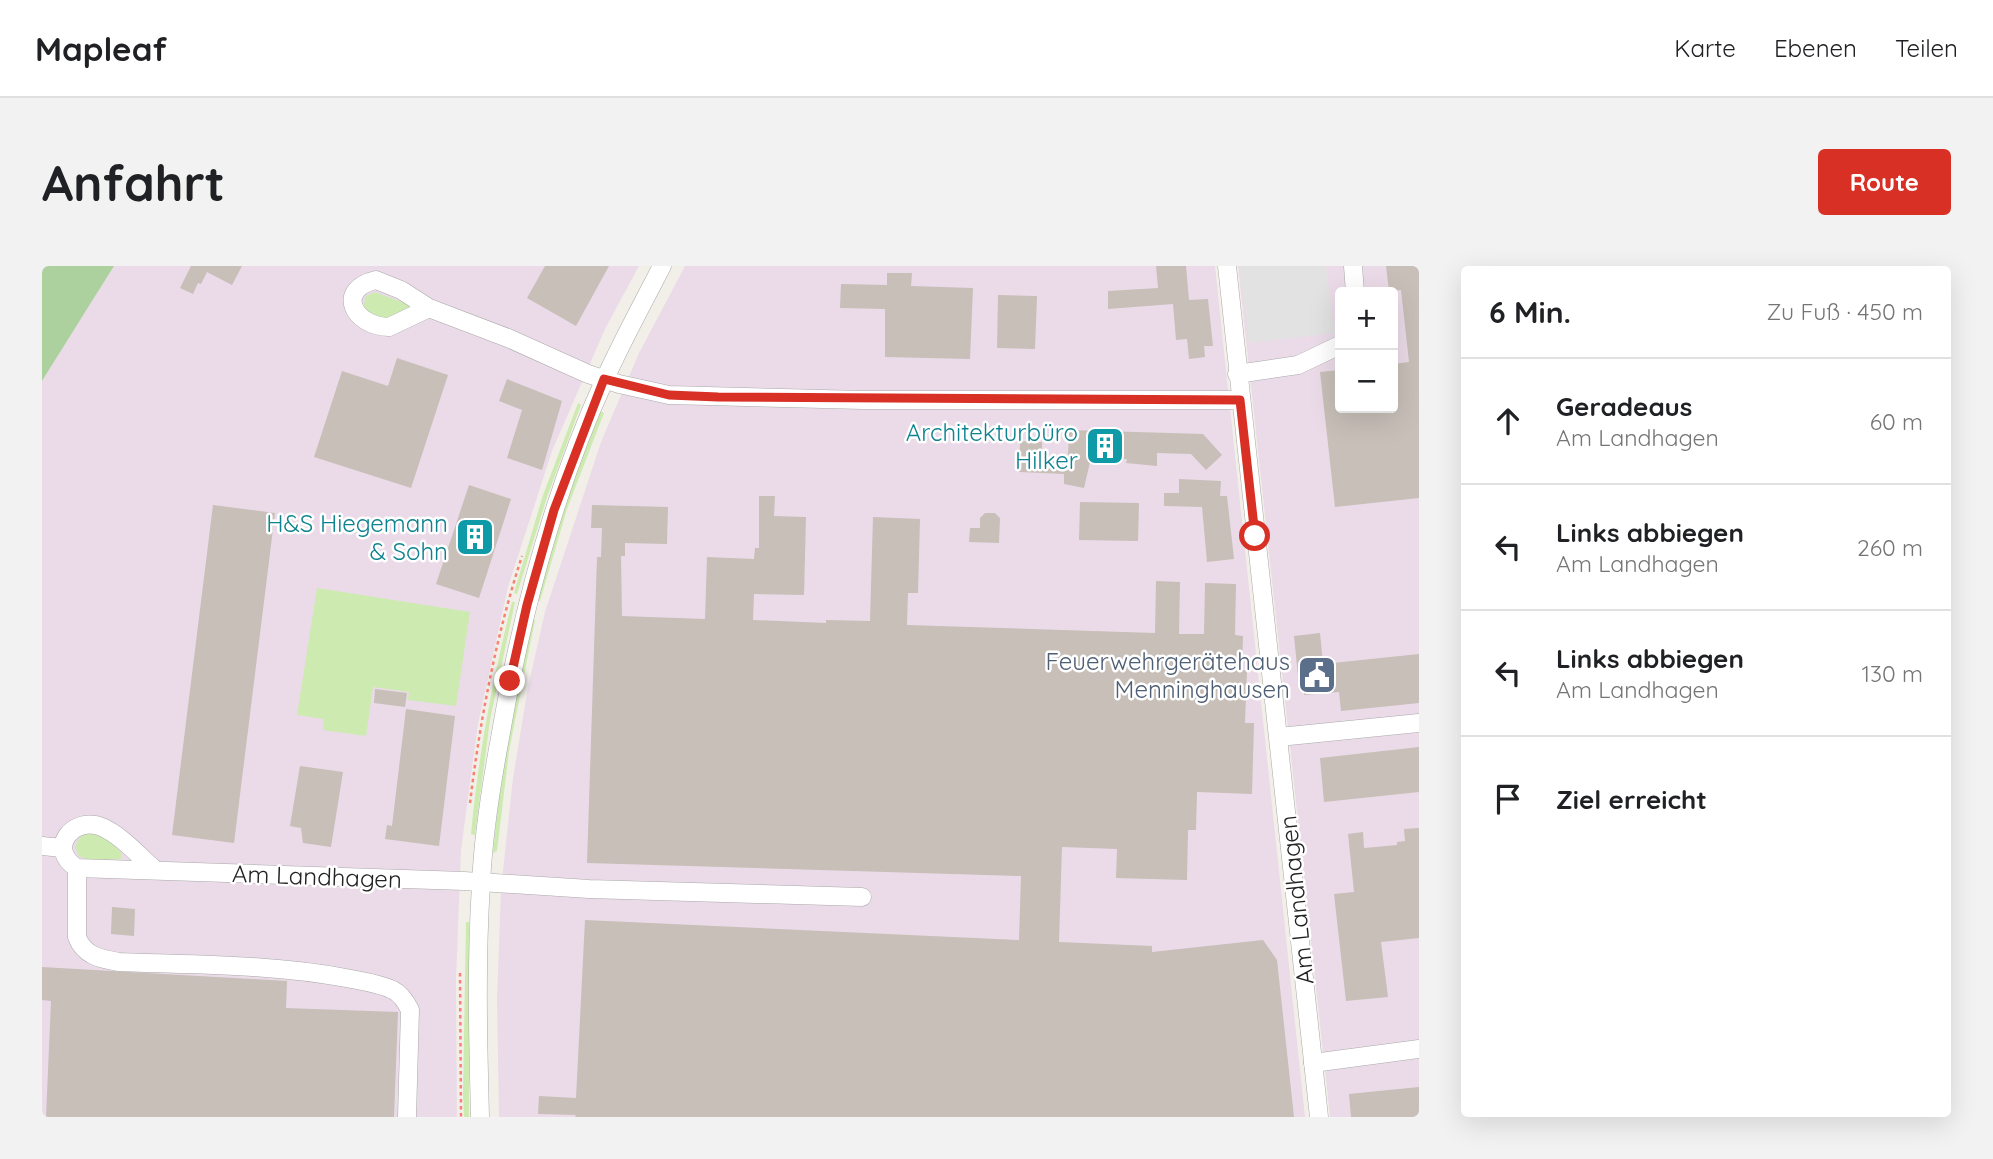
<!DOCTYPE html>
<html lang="de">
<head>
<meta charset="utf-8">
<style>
	:root { --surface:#fff; --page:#f2f2f2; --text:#202124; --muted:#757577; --line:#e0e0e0; --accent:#d93025 }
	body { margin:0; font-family:Quicksand,sans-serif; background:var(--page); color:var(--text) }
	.controls { position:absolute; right:21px; top:21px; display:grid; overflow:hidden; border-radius:7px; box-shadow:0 7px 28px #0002 }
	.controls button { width:63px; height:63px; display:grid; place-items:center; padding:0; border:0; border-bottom:2px solid var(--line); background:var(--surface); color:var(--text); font:35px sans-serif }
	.stop { position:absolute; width:21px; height:21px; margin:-16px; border:5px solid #d93025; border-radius:50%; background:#fff }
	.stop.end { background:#d93025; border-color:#fff; box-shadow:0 2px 7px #0008 }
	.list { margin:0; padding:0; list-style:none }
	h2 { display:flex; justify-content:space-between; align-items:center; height:91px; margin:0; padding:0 28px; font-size:30px }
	h2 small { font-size:23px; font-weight:400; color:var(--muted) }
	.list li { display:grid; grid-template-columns:46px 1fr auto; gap:21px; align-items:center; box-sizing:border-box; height:126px; padding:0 28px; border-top:2px solid var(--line) }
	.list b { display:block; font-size:26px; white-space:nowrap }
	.list p { margin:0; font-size:23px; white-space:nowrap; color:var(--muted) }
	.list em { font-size:23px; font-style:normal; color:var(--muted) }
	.icon { flex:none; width:38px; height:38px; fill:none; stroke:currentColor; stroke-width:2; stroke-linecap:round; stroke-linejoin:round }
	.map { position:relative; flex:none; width:1377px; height:851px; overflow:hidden; border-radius:7px }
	header { display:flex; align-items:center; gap:42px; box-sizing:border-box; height:98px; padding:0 35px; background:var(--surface); border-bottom:2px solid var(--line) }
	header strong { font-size:33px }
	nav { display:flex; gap:38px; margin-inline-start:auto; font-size:24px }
	.intro { display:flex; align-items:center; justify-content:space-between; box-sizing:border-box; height:168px; padding:0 42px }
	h1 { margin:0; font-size:49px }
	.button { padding:18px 32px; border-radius:7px; background:var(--accent); color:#fff; font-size:24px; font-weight:700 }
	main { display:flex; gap:42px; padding:0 42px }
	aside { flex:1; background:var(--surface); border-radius:7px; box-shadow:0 7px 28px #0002 }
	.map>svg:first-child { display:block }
</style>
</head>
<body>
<header>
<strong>Mapleaf</strong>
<nav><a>Karte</a><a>Ebenen</a><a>Teilen</a></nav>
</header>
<div class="intro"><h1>Anfahrt</h1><a class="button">Route</a></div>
<main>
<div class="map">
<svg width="1377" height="851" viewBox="0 0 1377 851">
	<rect width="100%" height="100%" fill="#f2efe9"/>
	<!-- industrial -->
	<g fill="#ebdbe8" fill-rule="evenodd">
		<polygon points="72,0 597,0 563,63 510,185 466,321 436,458 419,584 414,714 415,851 0,851 0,115"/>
		<polygon points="643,0 1173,0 1263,851 457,851 455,733 459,623 471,512 486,421 503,346 559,176 597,87"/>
		<path d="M1196,0H1377V851H1288ZM1298,26H1351V142H1298Z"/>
	</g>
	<!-- grass -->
	<g fill="#cdebb0">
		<path d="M332,26L368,39L370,42C350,53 341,58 322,42L323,31Z"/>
		<polygon points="536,137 539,139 505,231 475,328 472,327 501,229"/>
		<polygon points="558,145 562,147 525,243 498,335 494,333 534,206"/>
		<polygon points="275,322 428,346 414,440 366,434 367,426 331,421 324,470 281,464 282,453 255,449"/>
		<path d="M470,336H473L448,454L433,569L429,568C436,490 451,412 470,336Z"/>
		<polygon points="489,353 493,354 467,485 455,585 451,587 459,508"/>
		<path d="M48,566L66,574L79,586V593L47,594L37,590L33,581C36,573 39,568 48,566Z"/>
		<polygon points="424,656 427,656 427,851 422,851 421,829"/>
	</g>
	<!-- forest -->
	<polygon fill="#add19e" points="0,0 72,0 0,115"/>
	<!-- parking -->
	<polygon fill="#e2e2e2" points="1198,0 1284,0 1293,67 1207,77"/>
	<!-- building -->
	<g fill="#c7bfb8">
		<polygon points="149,0 200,0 190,19 165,6 159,18 156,17 151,28 138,22"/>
		<polygon points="503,0 567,0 534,60 485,32"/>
		<polygon points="1114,0 1144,0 1147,34 1166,33 1171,80 1162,80 1163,91 1147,93 1145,73 1134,74 1131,38 1066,43 1066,25 1116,22"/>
		<polygon points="1344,0 1377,0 1377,232 1293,241 1278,106 1298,104 1298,142 1351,142 1351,98 1367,96 1359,24 1347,25"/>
		<polygon points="845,7 870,7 869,20 931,22 928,93 843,91 843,43 798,42 799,18 845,19"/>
		<polygon points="956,29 995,30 993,83 955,82"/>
		<polygon points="355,92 406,109 369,222 272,191 300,105 346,120"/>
		<polygon points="465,113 520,135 500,204 465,192 480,144 457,135"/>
		<polygon points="1027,164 1161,168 1180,189 1164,204 1149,188 1115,187 1115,200 1084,197 1085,193 1049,192 1042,222 1022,218 1022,208 977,206 978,175 1000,176 1000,191 1026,189"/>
		<polygon points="1137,213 1179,215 1178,230 1185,230 1192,293 1165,296 1160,241 1122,240 1122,227 1137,227"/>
		<polygon points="427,219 469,233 437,332 394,318"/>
		<polygon points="717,230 733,230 732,250 764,251 762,329 712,328 711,354 784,357 784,354 828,355 831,251 878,253 876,327 866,327 865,359 1113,367 1114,315 1138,316 1137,368 1162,368 1163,317 1194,318 1193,369 1201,370 1200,404 1205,404 1203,457 1212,457 1210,528 1155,526 1154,564 1146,564 1145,614 1074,612 1075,583 1020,581 1017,676 1110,680 1110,686 1221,674 1235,694 1252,851 533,851 534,849 496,848 497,830 534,832 543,654 977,674 979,610 545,597 555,291 559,291 560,262 549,262 550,239 626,241 625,278 583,277 583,290 579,290 580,350 663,353 665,291 712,293 713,282 717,282"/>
		<polygon points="1038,236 1097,237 1096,275 1037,274"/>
		<polygon points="171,239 233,247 192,577 130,569"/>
		<polygon points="943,247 953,247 958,252 957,277 927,276 928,262 938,262 938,252"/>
		<polygon points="1278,367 1281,398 1377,388 1377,437 1299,445 1297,426 1262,429 1262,420 1257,420 1252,370"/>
		<polygon points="333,423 365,427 363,441 332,437"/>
		<polygon points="364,443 413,450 397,580 343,573 345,559 350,560"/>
		<polygon points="1377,481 1377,526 1282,536 1278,492"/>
		<polygon points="258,500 301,506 289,581 261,577 259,562 248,560"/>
		<polygon points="1377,562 1377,672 1339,676 1346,731 1304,735 1292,628 1312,626 1306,568 1321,566 1322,582 1355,579 1355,576 1363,575 1362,563"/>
		<polygon points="70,641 93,643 92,670 69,668"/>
		<polygon points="0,701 245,715 244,742 356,746 352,851 4,851 9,735 0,734"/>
		<polygon points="1377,821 1377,851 1309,851 1307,828"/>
	</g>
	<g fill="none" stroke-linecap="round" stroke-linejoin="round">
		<defs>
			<g id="minor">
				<polyline points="1185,0 1277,851"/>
				<polyline points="1311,0 1313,26"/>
				<path d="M387,42L347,61C310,60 294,23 334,14L359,24L387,42L466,72L546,108L577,118L627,129L822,134H1198"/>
				<polyline points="1195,108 1256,99 1298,79"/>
				<polyline points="1237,471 1377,457"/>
				<polyline points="0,580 20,582"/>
				<path d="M35,602V671C42,690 59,693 77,696C152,699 229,698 304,712C319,715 336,717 351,724C359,728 364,736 368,744L365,851"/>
				<path d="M112,603C96,589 80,570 60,561C33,549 3,582 35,602L422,615L547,623L820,631"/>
				<polyline points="1271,797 1377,783"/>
				<path d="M438,851C436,773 434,696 439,619C441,570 449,520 458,472C479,350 511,226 563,113C580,75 601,37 620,0"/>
			</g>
		</defs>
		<!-- minor casing -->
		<use href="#minor" stroke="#a9a9a9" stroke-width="19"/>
		<!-- path -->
		<g stroke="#fa8072" stroke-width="2.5" stroke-dasharray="3.5 3.5" stroke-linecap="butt">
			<path d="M428,537C438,454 454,370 480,290"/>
			<polyline points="418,707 419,851"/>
		</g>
		<!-- minor -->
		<use href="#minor" stroke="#fff" stroke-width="18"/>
	</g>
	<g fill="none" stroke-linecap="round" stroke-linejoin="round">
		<!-- route -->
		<polyline stroke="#d93025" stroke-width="9" points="468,415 485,339 512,244 562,113 627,129 676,131 1198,134 1213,270"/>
	</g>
	<!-- icons -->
	<defs>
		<symbol id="building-square" viewBox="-11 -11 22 22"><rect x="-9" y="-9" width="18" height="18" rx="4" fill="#0f9aa8" stroke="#fff"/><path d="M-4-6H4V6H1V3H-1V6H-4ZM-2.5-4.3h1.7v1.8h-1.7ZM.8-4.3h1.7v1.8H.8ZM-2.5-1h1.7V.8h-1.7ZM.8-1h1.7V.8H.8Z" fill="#fff"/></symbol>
		<symbol id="civic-square" viewBox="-11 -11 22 22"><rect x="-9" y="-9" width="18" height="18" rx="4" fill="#5c6f8a" stroke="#fff"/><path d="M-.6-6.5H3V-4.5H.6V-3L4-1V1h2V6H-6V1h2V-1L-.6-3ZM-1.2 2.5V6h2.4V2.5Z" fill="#fff"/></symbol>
	</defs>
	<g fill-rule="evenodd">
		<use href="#building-square" x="1041" y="158" width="44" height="44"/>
		<use href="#building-square" x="411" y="249" width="44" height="44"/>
		<use href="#civic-square" x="1253" y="387" width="44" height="44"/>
	</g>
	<g text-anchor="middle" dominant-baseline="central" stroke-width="5" stroke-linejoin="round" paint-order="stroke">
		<!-- culture labels -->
		<g font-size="24" fill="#0d838f" stroke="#fff" text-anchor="end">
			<text x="1036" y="166">Architekturbüro<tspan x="1036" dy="28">Hilker</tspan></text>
			<text x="406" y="257">H&amp;S Hiegemann<tspan x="406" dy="28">&amp; Sohn</tspan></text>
		</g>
		<!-- service labels -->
		<g font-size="24" fill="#4e5e75" stroke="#fff" text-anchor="end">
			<text x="1248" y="395">Feuerwehrgerätehaus<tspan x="1248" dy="28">Menninghausen</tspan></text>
		</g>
		<!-- street labels -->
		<g font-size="24" fill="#222" stroke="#fff">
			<text transform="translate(275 610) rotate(2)">Am Landhagen</text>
			<text transform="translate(1254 634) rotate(-96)">Am Landhagen</text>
		</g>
	</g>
</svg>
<div class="controls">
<button>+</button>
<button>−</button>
</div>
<div class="stop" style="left:1213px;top:270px"></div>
<div class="stop end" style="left:468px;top:415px"></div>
</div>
<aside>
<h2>6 Min.<small>Zu Fuß · 450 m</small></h2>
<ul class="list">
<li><svg class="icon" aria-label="ahead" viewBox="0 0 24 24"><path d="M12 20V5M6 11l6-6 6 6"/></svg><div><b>Geradeaus</b><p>Am Landhagen</p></div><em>60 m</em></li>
<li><svg class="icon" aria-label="left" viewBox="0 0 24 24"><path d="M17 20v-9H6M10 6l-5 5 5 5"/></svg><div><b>Links abbiegen</b><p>Am Landhagen</p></div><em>260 m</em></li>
<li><svg class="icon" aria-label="left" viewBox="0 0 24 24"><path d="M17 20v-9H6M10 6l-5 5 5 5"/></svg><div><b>Links abbiegen</b><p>Am Landhagen</p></div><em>130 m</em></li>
<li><svg class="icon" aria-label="arrive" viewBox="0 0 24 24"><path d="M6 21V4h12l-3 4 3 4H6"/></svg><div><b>Ziel erreicht</b></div></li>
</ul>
</aside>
</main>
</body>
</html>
